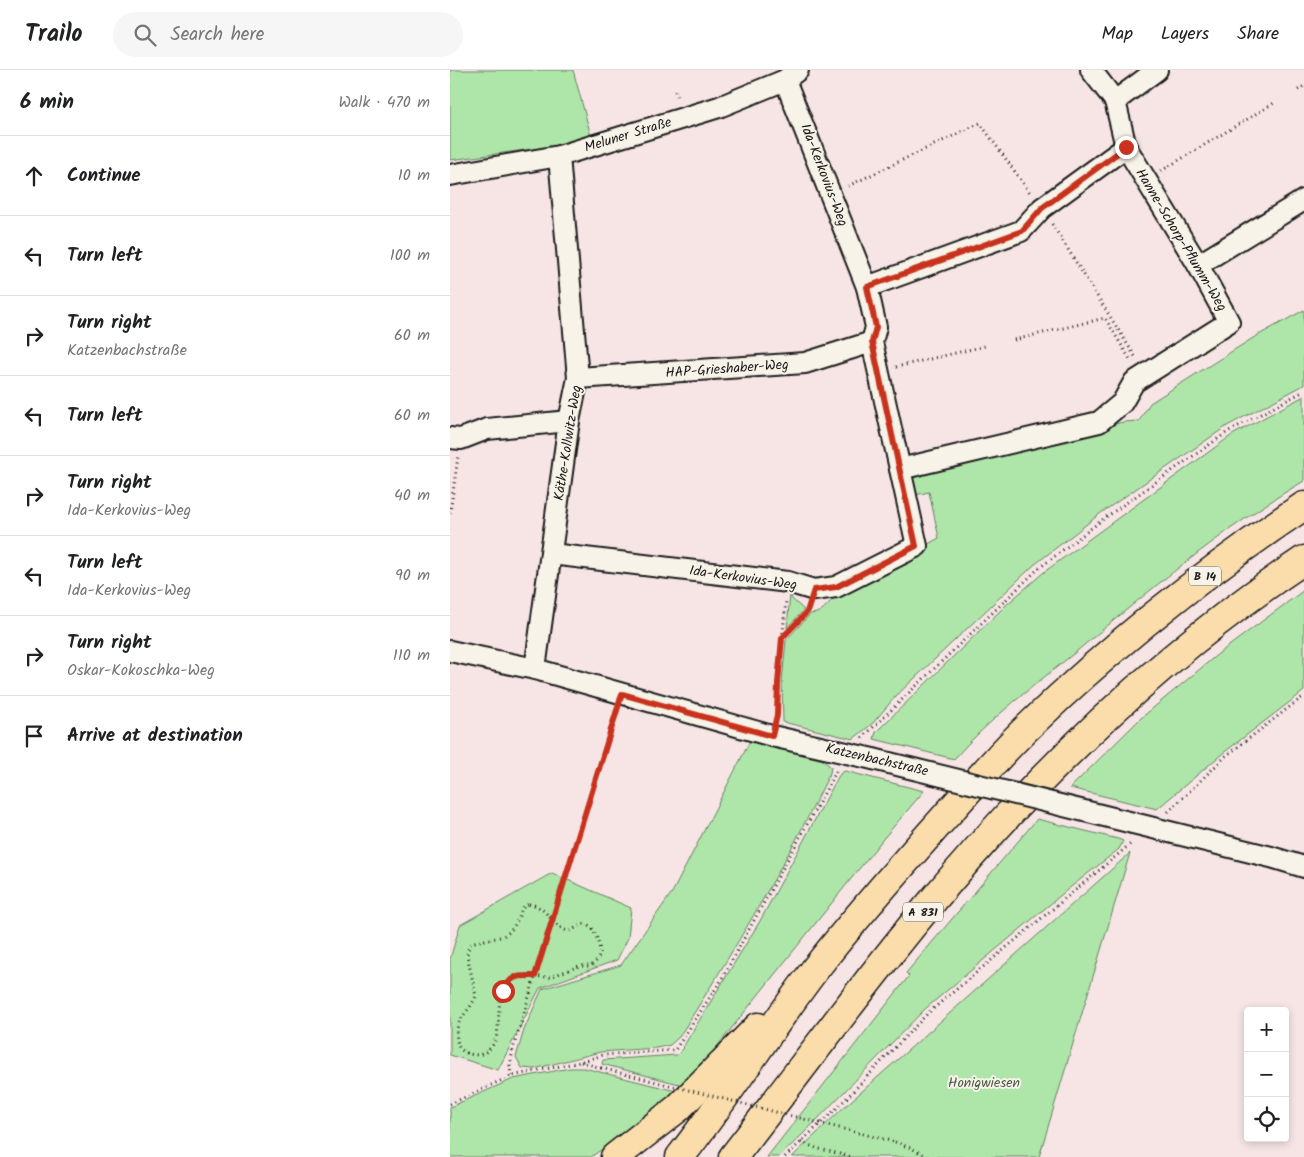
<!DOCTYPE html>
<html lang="en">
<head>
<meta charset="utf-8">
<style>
	:root { --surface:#fff; --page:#f6f6f6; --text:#202124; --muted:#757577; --line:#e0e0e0 }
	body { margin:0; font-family:Kalam,sans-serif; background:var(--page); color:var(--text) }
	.controls { position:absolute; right:15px; bottom:15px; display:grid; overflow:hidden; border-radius:5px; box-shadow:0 2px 8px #0003 }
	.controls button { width:45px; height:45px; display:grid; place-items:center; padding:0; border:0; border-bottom:1px solid var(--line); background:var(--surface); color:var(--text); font:25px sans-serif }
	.stop { position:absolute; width:15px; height:15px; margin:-11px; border:4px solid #c8321e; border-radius:50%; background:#fff }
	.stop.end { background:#c8321e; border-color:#fff; box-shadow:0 1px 5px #0008 }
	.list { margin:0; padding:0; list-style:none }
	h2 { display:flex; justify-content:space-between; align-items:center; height:65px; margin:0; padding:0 20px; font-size:21px }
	h2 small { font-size:16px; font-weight:400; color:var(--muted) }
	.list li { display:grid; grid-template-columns:32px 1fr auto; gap:15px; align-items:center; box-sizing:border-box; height:80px; padding:0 20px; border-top:1px solid var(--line) }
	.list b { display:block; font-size:19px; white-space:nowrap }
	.list p { margin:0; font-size:16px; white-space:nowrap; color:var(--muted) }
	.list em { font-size:16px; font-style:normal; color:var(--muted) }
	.icon { flex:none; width:28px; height:28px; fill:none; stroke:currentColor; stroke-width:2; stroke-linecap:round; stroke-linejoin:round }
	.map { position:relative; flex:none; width:854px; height:1087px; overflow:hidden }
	header { display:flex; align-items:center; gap:30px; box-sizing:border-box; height:70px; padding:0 25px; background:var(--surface); border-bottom:1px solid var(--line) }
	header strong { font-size:24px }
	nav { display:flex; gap:28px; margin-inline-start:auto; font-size:18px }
	.search { width:350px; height:45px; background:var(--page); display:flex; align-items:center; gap:12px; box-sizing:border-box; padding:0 18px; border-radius:28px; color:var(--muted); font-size:19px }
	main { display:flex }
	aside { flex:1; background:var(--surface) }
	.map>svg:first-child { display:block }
</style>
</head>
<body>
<header>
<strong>Trailo</strong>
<div class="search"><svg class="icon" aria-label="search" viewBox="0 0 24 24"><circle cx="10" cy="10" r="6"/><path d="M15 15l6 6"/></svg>Search here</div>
<nav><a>Map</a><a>Layers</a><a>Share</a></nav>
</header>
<main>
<aside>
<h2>6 min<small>Walk · 470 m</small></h2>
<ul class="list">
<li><svg class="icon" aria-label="ahead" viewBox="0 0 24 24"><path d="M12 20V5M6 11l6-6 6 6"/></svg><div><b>Continue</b></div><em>10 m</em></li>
<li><svg class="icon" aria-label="left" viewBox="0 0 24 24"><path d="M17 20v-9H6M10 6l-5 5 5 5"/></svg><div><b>Turn left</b></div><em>100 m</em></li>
<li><svg class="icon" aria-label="right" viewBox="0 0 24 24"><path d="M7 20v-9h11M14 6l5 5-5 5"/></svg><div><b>Turn right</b><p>Katzenbachstraße</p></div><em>60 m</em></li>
<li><svg class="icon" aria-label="left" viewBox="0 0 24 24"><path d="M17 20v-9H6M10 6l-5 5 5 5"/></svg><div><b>Turn left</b></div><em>60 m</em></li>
<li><svg class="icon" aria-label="right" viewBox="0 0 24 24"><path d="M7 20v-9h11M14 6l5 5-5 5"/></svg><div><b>Turn right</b><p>Ida-Kerkovius-Weg</p></div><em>40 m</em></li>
<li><svg class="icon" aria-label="left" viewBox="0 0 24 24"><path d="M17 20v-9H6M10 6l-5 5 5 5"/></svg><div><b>Turn left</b><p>Ida-Kerkovius-Weg</p></div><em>90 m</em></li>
<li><svg class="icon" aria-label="right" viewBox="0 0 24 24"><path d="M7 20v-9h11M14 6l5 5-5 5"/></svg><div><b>Turn right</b><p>Oskar-Kokoschka-Weg</p></div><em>110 m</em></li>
<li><svg class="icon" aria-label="arrive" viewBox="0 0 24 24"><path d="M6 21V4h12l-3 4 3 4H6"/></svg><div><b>Arrive at destination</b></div></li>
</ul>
</aside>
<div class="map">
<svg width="854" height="1087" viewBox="0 0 854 1087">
	<rect width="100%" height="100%" fill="#f7e5e6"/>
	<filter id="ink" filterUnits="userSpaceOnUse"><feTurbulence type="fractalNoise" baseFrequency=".02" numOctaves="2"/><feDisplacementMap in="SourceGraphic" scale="10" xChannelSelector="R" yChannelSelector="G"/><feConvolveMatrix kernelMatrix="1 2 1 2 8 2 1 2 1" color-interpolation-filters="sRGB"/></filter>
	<g filter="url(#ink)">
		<!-- green -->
		<g fill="#aee5a8" stroke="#658062">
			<polygon points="0,0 123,0 141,66 113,75 0,90"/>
			<path d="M854,240V315L777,356L651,443L584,495L446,626L422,654L403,669L333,652L332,612L336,570L360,544C375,544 379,529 391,522C423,503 457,486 489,468L479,422L461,426L460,404L673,352L689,351L700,333L803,268Z"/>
			<path d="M854,326V411C772,459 699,521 627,581C585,615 540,648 504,689L424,669L426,662L555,536L594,502L782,365Z"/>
			<polygon points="854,520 854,621 772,684 707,739 620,718 691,648 768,584"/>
			<polygon points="340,524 342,529 354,540 337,558"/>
			<path d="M300,671L373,690L381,697L380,703C336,794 283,882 229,967L220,975L206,978L150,982L84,999L72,998L66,987L74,960L92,919L171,895L223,821Z"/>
			<polygon points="395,701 474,721 433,769 257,989 233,1015 152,994 153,990 227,985 234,978 233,977 310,851 388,707 391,703"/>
			<polygon points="587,749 668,769 673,771 669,779 617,820 475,939 356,1061 329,1087 317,1087 459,906 456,903"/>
			<polygon points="680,783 589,1087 342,1087 392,1039"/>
			<polygon points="102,803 181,838 178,868 167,890 90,918 48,1000 0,985 0,889 10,855"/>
			<polygon points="120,998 134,998 226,1021 197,1047 141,1087 0,1087 0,1037 63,1009"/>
		</g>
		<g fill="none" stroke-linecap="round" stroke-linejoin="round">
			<defs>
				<g id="street">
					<polyline points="665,31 707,0"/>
					<polyline points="0,105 109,86 269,37 335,10 348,0"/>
					<polyline points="748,195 854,130"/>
					<polyline points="417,217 571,161 592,138 676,77"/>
					<polyline points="128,308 355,293 422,272"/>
					<polyline points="0,368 11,369 37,359 119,351"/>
					<polyline points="450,399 649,352 672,333 684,312 779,252 748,195 676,77 665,31 641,0"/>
					<polyline points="101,484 338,512 364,520 386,517 467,476 422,272 426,257 417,217 335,10"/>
					<polyline points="0,581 85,599 322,666 423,689"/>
					<polyline points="85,599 119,351 128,308 109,86"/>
					<polyline points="683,753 821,787 854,797"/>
				</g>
				<g id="highway">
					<polyline points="165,1087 228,1038 308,957"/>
					<path d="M230,1087C278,1026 319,960 366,898C406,847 450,797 493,749C522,717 549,684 580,655C664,574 756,501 854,436"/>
					<path d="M283,1087C347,1005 408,921 475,840C584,708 710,585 854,490"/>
				</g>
			</defs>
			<!-- street casing -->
			<use href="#street" stroke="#1c1c1c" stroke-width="24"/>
			<!-- highway casing -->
			<use href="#highway" stroke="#1c1c1c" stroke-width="31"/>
			<!-- path -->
			<g stroke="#1c1c1c" stroke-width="3" stroke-dasharray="1 4" stroke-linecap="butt">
				<polyline points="848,20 854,16"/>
				<polyline points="225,21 227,26"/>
				<polyline points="711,101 824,33"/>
				<polyline points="398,116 530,53 581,124"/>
				<polyline points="602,154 686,288"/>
				<polyline points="564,270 655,248 681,291"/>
				<polyline points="446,297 535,276"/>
				<polyline points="0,443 8,387"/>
				<polyline points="332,568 357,542 359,537"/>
				<polyline points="327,648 328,613 336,530"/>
				<polyline points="412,668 588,499 656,447 779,361 854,321"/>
				<polyline points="718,742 776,686 854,626"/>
				<path d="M79,834C94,835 101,852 113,859C123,865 129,851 138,855C145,858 150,876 150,883C149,889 145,893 141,896H129L100,907L65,906C43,918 52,949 46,968C40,986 23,990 9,978C0,950 18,946 26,926L17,885L19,876L24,872C54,866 61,870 72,838Z"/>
				<polyline points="131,992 151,998"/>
				<polyline points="61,1006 60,996 63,979 166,642"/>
				<polyline points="0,1034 61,1006 130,992 153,985 225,980 270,912 387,700"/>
				<polyline points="351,1072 366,1078 402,1087"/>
				<polyline points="445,1072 463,1079 478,1087"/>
				<polyline points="335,1087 387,1038 478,943 683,772"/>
			</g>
			<!-- street -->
			<use href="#street" stroke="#f7f3e8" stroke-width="20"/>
			<!-- highway -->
			<use href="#highway" stroke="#faddab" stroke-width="28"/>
			<defs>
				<polyline id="street-bridge" points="423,689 683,753"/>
			</defs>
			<!-- street-bridge casing -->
			<use href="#street-bridge" stroke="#1c1c1c" stroke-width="24" stroke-linecap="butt"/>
			<!-- path-bridge -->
			<polyline stroke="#1c1c1c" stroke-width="3" stroke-dasharray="1 4" stroke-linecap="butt" points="151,998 445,1072"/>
			<!-- street-bridge -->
			<use href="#street-bridge" stroke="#f7f3e8" stroke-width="20"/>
		</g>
	</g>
	<g fill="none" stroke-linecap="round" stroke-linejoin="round" filter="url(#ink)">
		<!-- route -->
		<path stroke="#c8321e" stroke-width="6" d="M53,921C62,904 68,906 85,906L172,624L322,666L327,645L328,613L332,568L357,542L364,520L386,517L466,476L422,272L426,257L417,217L572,161L592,138L676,77"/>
	</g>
	<g text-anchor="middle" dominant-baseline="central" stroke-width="4" stroke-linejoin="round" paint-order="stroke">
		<!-- shield labels -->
		<g fill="#f7f3e8" stroke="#5e5c59" stroke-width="1">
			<rect x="739" y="496.5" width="32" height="19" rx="4"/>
			<rect x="453" y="832.5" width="40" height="19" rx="4"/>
		</g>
		<g font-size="12" font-weight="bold" fill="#1c1c1c">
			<text x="755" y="506">B 14</text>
			<text x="473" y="842">A 831</text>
		</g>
		<!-- street labels -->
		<g font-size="14" fill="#1c1c1c" stroke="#f7f3e8">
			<text transform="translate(178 65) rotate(-17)">Meluner Straße</text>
			<text transform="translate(374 105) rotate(69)">Ida-Kerkovius-Weg</text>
			<text transform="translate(731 170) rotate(59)">Hanne-Schorp-Pflumm-Weg</text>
			<text transform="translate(277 299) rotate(-4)">HAP-Grieshaber-Weg</text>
			<text transform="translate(118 373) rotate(-81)">Käthe-Kollwitz-Weg</text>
			<text transform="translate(293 508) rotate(8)">Ida-Kerkovius-Weg</text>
			<text transform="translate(427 690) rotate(13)">Katzenbachstraße</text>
		</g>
		<!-- park labels -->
		<g font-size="14" fill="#485846" stroke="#f7f3e8">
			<text x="534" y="1013">Honigwiesen</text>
		</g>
	</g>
</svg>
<div class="controls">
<button>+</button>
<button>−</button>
<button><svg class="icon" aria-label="locate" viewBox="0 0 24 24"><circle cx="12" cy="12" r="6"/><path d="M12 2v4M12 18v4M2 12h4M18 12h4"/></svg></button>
</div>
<div class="stop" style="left:53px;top:921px"></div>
<div class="stop end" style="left:676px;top:77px"></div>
</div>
</main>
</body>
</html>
